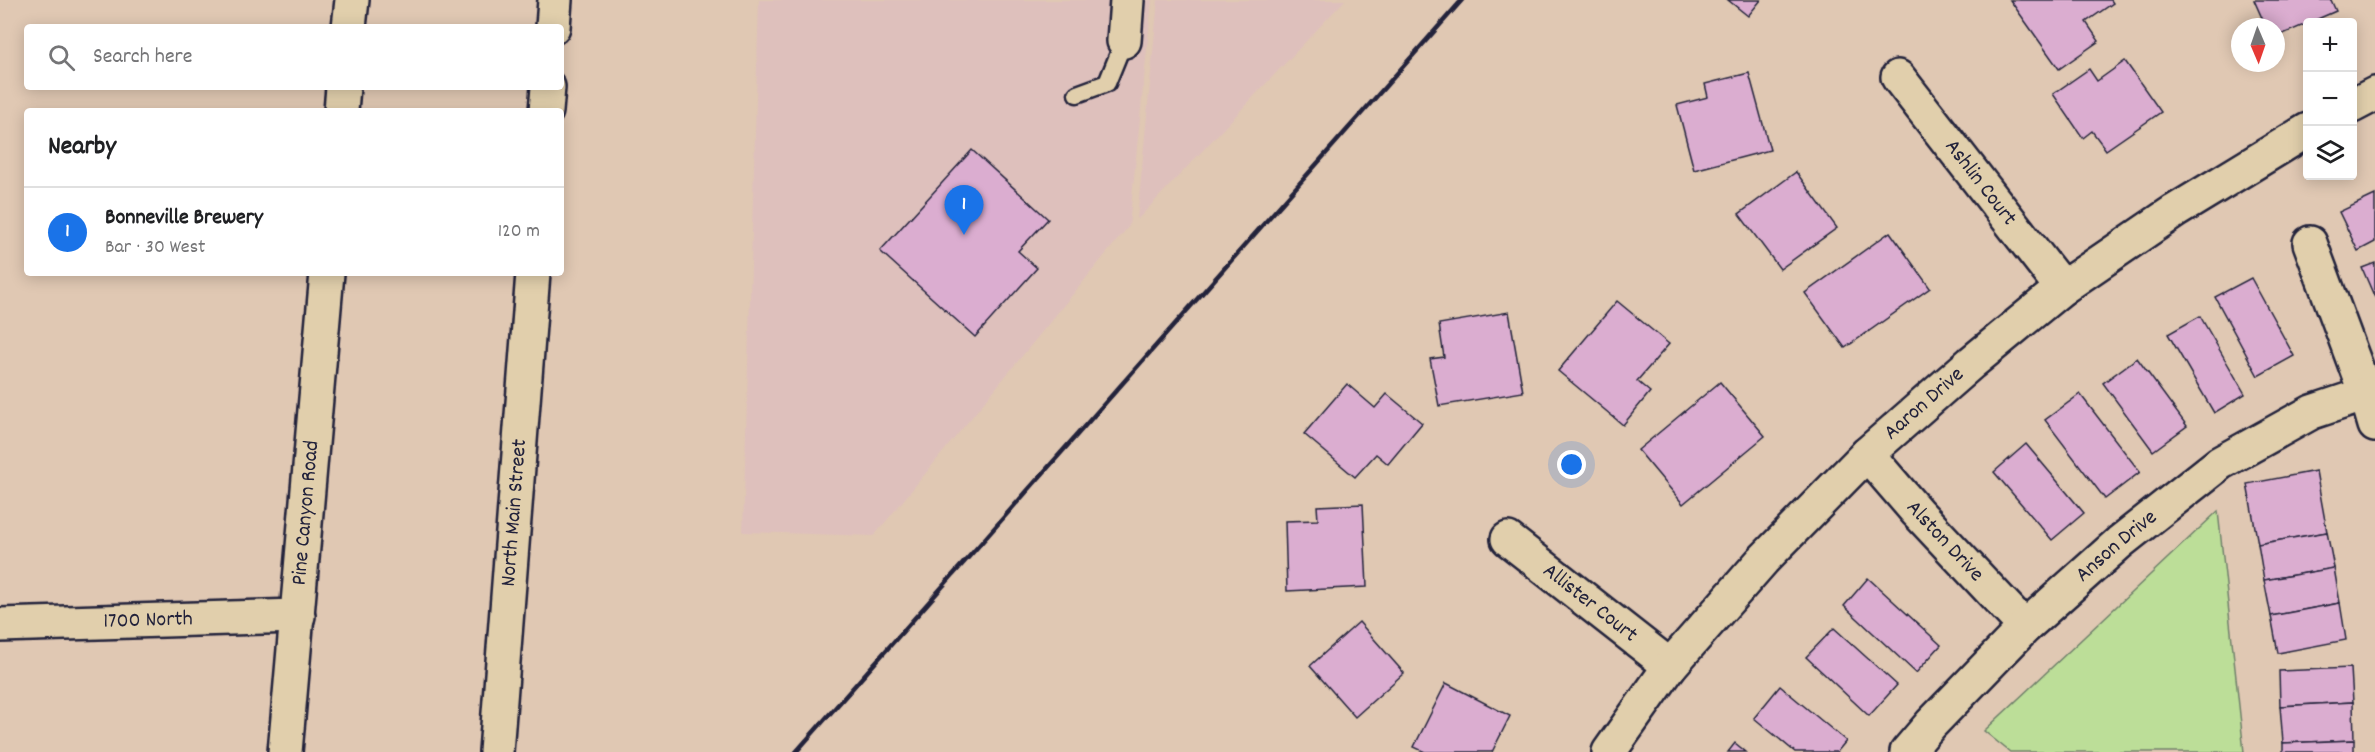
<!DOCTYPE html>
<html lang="en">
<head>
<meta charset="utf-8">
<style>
	:root { --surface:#fff; --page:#f6f6f6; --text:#202124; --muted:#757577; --line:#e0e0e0; --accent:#1a73e8 }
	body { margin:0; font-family:Dekko,sans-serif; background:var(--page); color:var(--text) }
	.controls { position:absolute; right:18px; top:18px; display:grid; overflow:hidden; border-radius:6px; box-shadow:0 3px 15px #0003 }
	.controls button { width:54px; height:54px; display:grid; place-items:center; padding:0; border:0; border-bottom:2px solid var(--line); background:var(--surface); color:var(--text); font:30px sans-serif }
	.compass { position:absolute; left:2231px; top:18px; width:54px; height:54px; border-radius:50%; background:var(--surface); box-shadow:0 3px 15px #0003; rotate:178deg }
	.you { position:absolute; left:1572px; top:465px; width:21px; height:21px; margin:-15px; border:4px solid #fff; border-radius:50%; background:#1a73e8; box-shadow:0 0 0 9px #1a73e833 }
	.badge { display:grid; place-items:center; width:39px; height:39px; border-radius:50%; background:var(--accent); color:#fff; font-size:20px; font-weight:700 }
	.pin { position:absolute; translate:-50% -50px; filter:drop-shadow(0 2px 3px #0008) }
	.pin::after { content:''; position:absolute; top:32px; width:21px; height:18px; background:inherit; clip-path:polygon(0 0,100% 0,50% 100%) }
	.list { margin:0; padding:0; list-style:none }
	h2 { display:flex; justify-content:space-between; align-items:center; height:78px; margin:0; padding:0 24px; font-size:26px }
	h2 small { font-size:20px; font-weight:400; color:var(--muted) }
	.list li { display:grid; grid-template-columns:39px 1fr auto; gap:18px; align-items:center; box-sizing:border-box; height:90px; padding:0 24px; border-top:2px solid var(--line) }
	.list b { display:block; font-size:22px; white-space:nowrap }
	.list p { margin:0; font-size:20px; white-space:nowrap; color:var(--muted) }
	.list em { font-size:20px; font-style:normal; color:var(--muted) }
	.icon { flex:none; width:33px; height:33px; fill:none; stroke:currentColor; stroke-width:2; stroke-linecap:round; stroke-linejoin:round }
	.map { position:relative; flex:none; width:2375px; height:752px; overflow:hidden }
	.search { position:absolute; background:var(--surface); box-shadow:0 3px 15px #0003; left:24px; top:24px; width:540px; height:66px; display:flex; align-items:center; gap:15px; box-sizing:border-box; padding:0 21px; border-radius:6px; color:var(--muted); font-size:22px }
	.panel { position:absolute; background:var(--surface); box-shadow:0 3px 15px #0003; left:24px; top:108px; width:540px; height:168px; border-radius:6px }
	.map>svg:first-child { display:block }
</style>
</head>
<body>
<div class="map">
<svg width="2375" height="752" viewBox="0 0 2375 752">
	<rect width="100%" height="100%" fill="#e0c8b3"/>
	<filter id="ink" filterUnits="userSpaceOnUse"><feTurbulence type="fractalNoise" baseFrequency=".0167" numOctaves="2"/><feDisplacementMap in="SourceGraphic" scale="12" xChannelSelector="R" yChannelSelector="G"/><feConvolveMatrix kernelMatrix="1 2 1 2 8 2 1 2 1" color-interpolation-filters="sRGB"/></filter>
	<g filter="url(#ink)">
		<!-- built -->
		<g fill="#dec0bc">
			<polygon points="759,0 1152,0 1129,226 874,536 743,532"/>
			<polygon points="1158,0 1345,0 1137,220"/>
		</g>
		<!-- green -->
		<polygon fill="#bcde98" stroke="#6f806a" stroke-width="1.5" points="2218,511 2244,752 2010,752 1984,731"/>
		<!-- building -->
		<g fill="#dbadd0" stroke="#22223b" stroke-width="1.5">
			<polygon points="1728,0 1761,0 1748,16"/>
			<polygon points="2010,0 2111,0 2113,3 2086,22 2099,41 2059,69"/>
			<polygon points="2254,0 2331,0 2336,11 2276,37 2276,27 2266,27"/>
			<polygon points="2125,61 2161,112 2106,150 2092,131 2083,138 2053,94 2089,69 2097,81"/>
			<polygon points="1749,73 1770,150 1694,170 1677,105 1708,97 1705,84"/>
			<polygon points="972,150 1048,219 1018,251 1037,268 975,337 880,251"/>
			<polygon points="1796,172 1837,228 1780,269 1739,214"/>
			<polygon points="2375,195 2375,242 2358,251 2339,212"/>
			<polygon points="1890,232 1930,288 1845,348 1805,293"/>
			<polygon points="2375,263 2375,298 2362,268"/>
			<polygon points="2251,278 2294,356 2258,376 2215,297"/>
			<polygon points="1617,301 1669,344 1637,381 1650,392 1623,425 1558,371"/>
			<polygon points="1509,312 1523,392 1439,406 1430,359 1444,357 1439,324"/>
			<polygon points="2200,316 2245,394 2214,413 2168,334"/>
			<polygon points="2137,358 2187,426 2153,451 2103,383"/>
			<polygon points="1720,382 1765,436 1683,504 1638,450"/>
			<polygon points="1347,384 1375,408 1387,394 1422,423 1388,464 1376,454 1355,477 1304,434"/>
			<polygon points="2080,394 2140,472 2105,499 2045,420"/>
			<polygon points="2026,444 2084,513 2052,540 1994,472"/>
			<polygon points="2316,471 2327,532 2258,544 2247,484"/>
			<polygon points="1363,504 1367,587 1287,591 1285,521 1318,520 1317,506"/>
			<polygon points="2327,532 2334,568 2264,580 2258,544"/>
			<polygon points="2334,568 2340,603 2271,616 2264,580"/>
			<polygon points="1868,578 1941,645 1916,673 1844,606"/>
			<polygon points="2340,603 2346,640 2278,653 2271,616"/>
			<polygon points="1359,622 1404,673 1355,717 1310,666"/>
			<polygon points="1834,628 1897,685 1869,716 1806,657"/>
			<polygon points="2351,668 2353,702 2280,706 2279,671"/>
			<polygon points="1446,683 1510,716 1492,752 1425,752 1414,747"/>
			<polygon points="1780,686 1846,741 1837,752 1795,752 1754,718"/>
			<polygon points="2353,702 2354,740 2283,743 2280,706"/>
			<polygon points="2354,740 2354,752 2283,752 2283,743"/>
			<polygon points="1735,743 1746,752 1728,752"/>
		</g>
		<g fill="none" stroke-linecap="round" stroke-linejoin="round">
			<defs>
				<polyline id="lane" points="1077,94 1107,83 1124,41"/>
				<g id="street">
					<polyline points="1124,41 1127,0"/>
					<path id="s1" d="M1898,77L2062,288"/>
					<polyline points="2352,106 2375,94"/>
					<polyline points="2310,243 2366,394 2375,425"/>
					<path id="s2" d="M1867,454L1917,512L2025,627"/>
					<path id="s3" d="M1508,539L1670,666"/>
					<path id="s4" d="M0,625L298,616"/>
					<path id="s5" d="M1609,752L1670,666L1763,560L1867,454L1971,363L2062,288L2175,211L2308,130"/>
					<path id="s6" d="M1907,752L1931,724L2025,627L2120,542L2220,463L2312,412L2366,394"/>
				</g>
				<g id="secondary">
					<polyline points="349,27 352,0"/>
					<polyline points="341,111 343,87"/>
					<path id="s7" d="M285,752L327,273"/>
				</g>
				<g id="highway">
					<polyline points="553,27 555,0"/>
					<polyline points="546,111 548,87"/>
					<path id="s8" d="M496,752L533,273"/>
				</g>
			</defs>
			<!-- lane casing -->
			<use href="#lane" stroke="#22223b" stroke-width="21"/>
			<!-- street casing -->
			<use href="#street" stroke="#22223b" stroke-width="38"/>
			<!-- secondary casing -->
			<use href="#secondary" stroke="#22223b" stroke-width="38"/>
			<!-- highway casing -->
			<use href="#highway" stroke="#22223b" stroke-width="38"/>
			<!-- lane -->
			<use href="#lane" stroke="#e1cfac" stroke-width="16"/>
			<!-- street -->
			<use href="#street" stroke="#e1cfac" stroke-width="33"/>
			<!-- secondary -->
			<use href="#secondary" stroke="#e1cfac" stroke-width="33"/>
			<!-- highway -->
			<use href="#highway" stroke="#e1cfac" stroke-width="33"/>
			<!-- rail -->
			<polyline stroke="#22223b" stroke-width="4.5" points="796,752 1462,0"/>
		</g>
	</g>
	<g text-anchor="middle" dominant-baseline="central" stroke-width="6" stroke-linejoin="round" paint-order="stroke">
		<!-- street labels -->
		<g font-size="22" fill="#22223b" stroke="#e1cfac">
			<text stroke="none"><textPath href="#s1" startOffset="134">Ashlin Court</textPath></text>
			<text stroke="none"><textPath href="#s5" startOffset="471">Aaron Drive</textPath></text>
			<text stroke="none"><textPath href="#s8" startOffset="240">North Main Street</textPath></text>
			<text stroke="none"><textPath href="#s7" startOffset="240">Pine Canyon Road</textPath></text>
			<text stroke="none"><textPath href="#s2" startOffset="117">Alston Drive</textPath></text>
			<text stroke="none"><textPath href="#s6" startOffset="294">Anson Drive</textPath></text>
			<text stroke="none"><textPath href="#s3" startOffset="104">Allister Court</textPath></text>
			<text stroke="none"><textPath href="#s4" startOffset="148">1700 North</textPath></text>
		</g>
	</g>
</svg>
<div class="controls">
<button>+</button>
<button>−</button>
<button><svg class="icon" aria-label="layers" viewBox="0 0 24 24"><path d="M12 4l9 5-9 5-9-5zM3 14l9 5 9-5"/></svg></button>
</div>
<svg class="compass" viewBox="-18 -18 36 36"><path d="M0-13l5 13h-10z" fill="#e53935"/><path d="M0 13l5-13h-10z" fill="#757577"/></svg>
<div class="you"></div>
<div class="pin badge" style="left:964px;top:235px">1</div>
<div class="search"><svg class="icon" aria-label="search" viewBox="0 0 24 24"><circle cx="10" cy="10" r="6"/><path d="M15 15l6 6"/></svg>Search here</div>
<section class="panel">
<h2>Nearby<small></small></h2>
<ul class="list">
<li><span class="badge">1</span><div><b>Bonneville Brewery</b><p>Bar · 30 West</p></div><em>120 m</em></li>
</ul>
</section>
</div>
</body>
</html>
